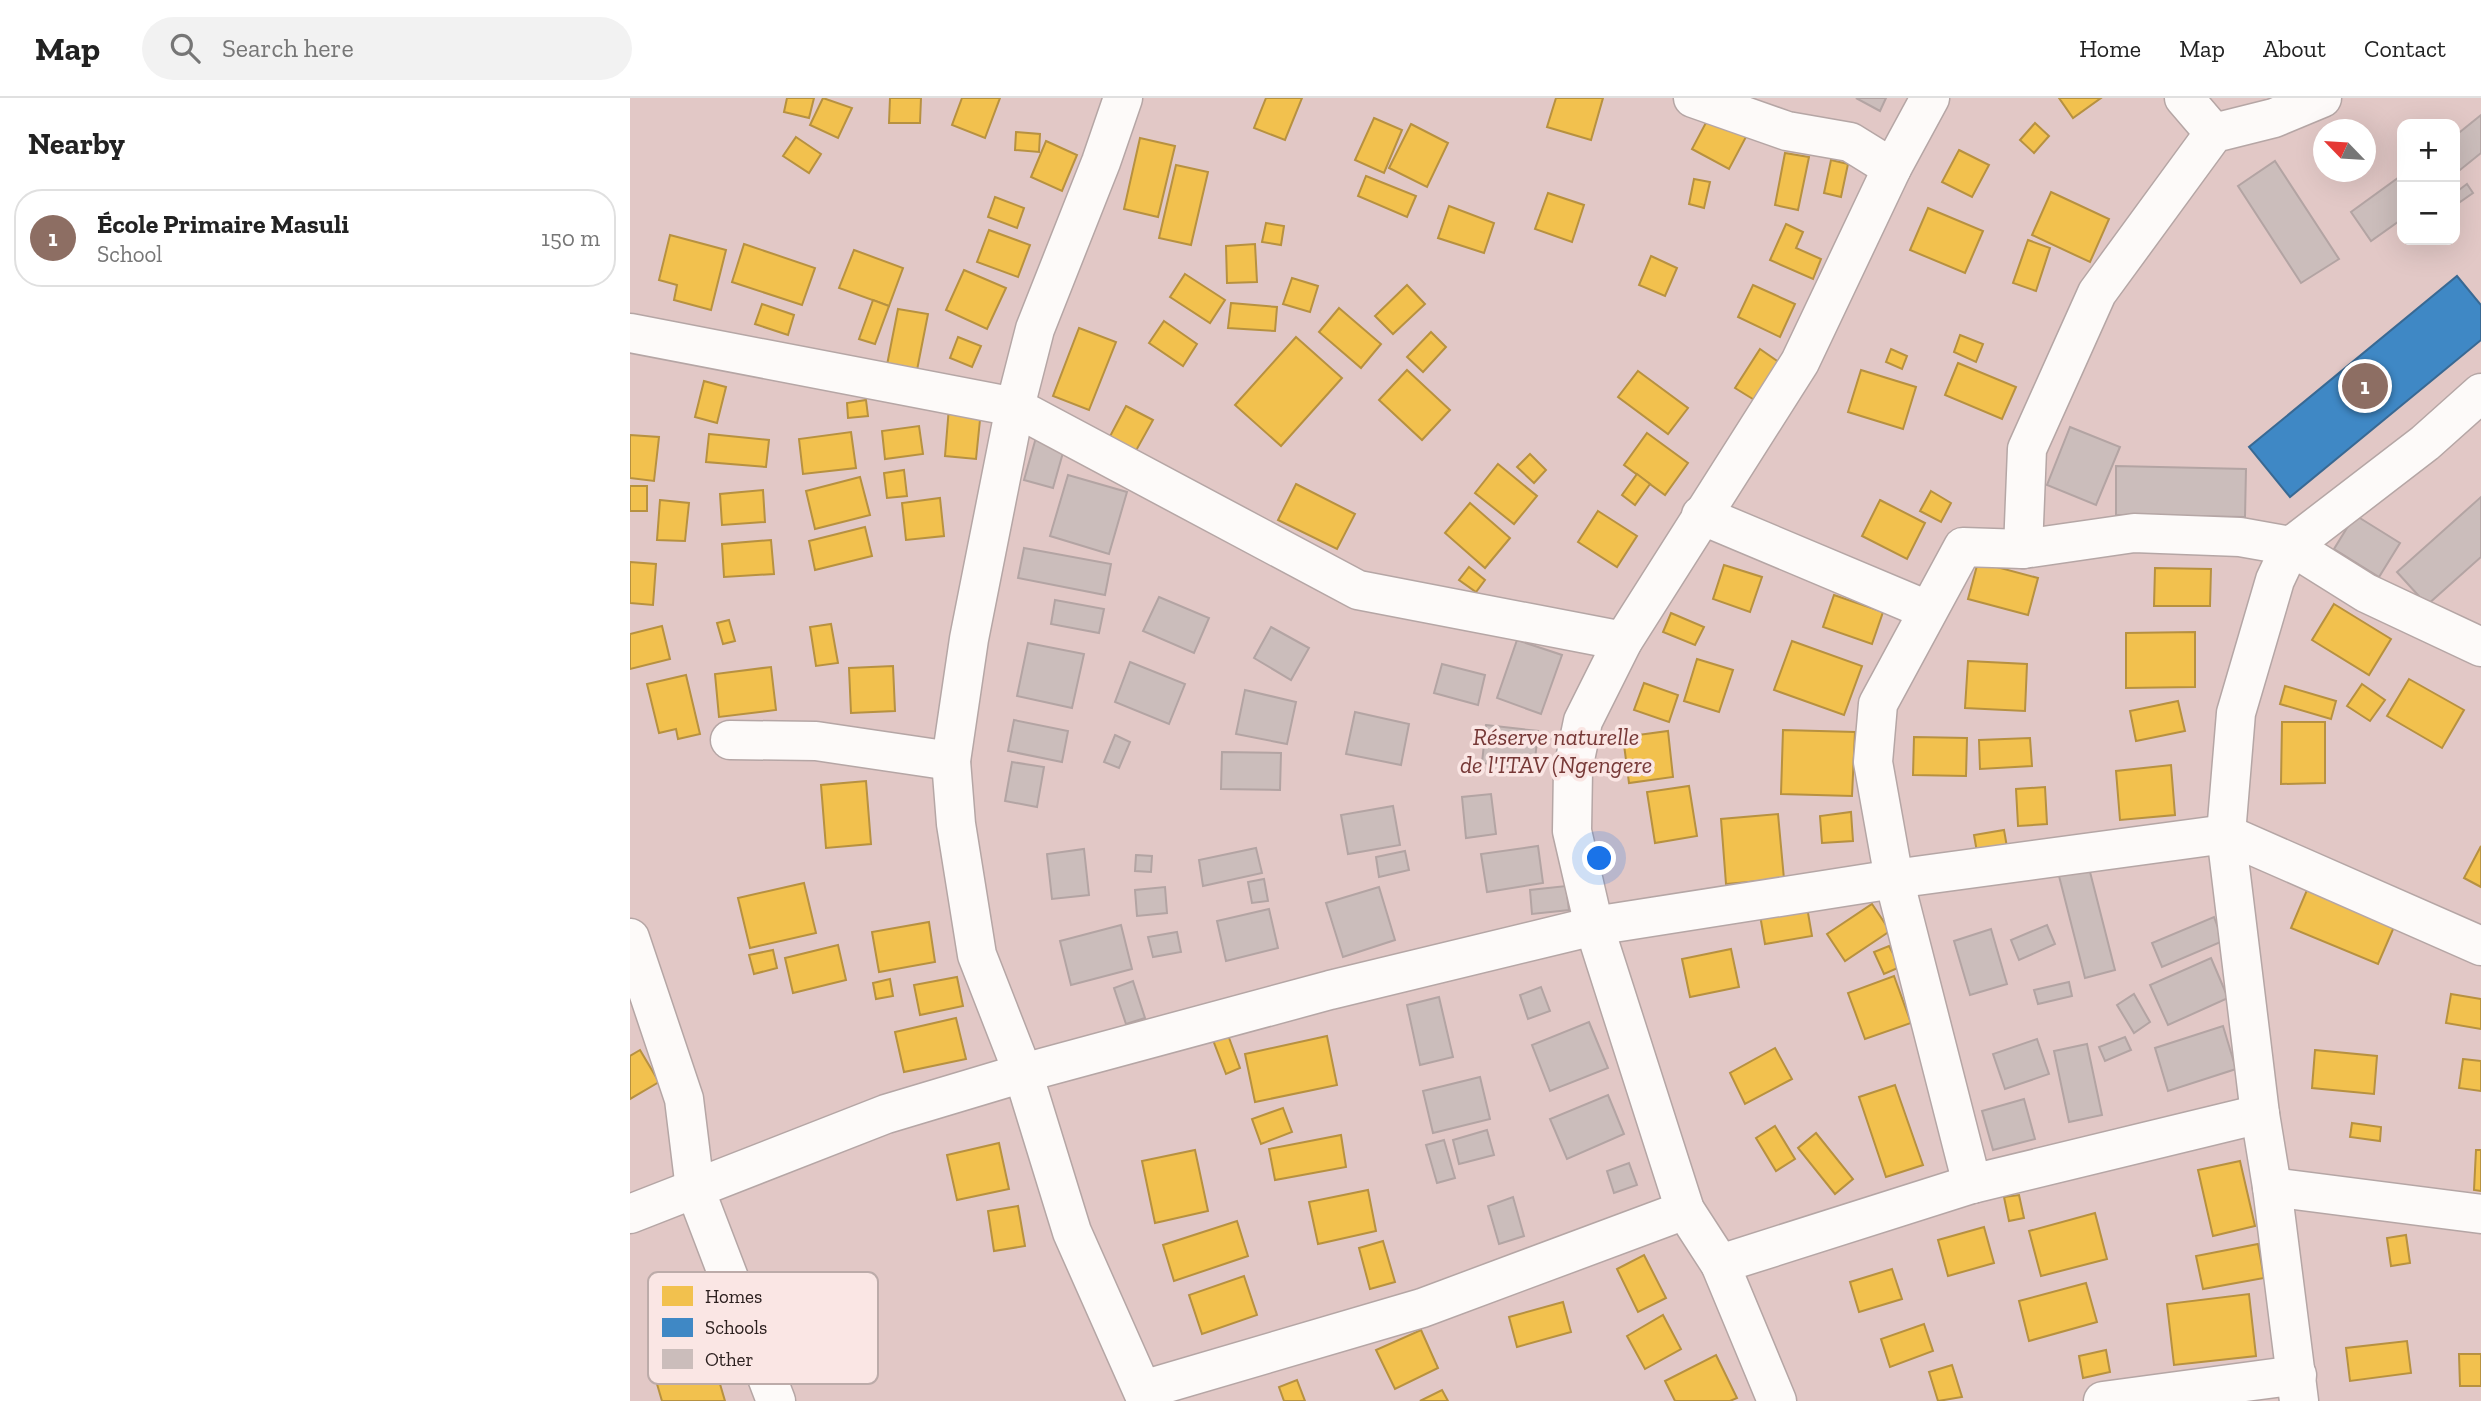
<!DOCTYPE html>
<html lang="en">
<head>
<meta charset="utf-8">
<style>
	:root { --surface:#fff; --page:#f2f2f2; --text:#222; --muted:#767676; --line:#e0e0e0; --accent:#d93025 }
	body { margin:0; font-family:"Zilla Slab",serif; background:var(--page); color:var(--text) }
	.controls { position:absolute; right:21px; top:21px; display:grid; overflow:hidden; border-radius:14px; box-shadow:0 7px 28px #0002 }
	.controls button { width:63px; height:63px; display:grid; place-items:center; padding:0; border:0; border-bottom:2px solid var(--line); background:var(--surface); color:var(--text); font:35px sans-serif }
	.compass { position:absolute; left:1683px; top:21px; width:63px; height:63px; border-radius:50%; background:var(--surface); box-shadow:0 7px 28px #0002; rotate:295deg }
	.you { position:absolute; left:970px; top:761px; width:24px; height:24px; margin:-18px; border:5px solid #fff; border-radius:50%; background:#1a73e8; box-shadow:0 0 0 10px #1a73e833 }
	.badge { display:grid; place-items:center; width:46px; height:46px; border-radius:50%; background:var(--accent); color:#fff; font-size:23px; font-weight:700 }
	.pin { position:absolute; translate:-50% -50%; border:4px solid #fff; box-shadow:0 2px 7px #0006 }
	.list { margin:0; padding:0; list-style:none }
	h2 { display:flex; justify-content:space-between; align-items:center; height:91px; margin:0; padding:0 28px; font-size:30px }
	h2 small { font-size:23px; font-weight:400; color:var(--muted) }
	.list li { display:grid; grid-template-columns:46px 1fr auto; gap:21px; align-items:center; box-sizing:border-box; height:98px; margin:0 14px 14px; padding:0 14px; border:2px solid var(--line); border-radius:28px }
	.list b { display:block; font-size:26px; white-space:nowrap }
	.list p { margin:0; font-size:23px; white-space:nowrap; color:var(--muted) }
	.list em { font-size:23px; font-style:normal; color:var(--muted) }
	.icon { flex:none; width:38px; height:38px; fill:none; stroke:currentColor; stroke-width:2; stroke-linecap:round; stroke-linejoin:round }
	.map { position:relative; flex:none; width:1851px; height:1303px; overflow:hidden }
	header { display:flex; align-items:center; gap:42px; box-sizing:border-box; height:98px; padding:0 35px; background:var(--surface); border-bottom:2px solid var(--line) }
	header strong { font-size:33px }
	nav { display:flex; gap:38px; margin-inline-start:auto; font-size:24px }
	.search { width:490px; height:63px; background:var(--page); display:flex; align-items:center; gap:18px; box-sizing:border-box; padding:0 24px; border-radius:38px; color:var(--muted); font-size:26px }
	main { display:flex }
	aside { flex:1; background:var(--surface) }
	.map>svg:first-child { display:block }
</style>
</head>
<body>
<header>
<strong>Map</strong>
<div class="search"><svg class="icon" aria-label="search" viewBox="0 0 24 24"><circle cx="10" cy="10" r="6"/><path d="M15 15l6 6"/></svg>Search here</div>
<nav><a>Home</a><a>Map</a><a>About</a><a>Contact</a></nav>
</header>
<main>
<aside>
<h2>Nearby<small></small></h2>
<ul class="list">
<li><span class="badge" style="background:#8d6e63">1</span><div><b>École Primaire Masuli</b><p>School</p></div><em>150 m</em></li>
</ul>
</aside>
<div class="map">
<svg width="1851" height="1303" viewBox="0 0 1851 1303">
	<rect width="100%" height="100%" fill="#efdcda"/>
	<!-- green -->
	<path fill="#e2c8c6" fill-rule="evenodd" d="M0,0H1851V1303H0ZM1772,26H1825V142H1772ZM1694,32H1736V74H1694Z"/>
	<!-- homes -->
	<g fill="#f2c14e" stroke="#b79140" stroke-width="2">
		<polygon points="157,0 184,0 179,20 154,14"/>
		<polygon points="193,0 222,10 208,40 180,27"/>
		<polygon points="260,0 291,0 290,25 259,25"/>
		<polygon points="332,0 370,0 355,40 322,27"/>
		<polygon points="636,0 672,0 655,42 624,30"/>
		<polygon points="926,0 973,0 961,42 917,29"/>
		<polygon points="1429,0 1471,0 1443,20"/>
		<polygon points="1080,17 1117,37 1099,71 1062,51"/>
		<polygon points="744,20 772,32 754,75 725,62"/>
		<polygon points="1405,25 1419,38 1404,55 1390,42"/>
		<polygon points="781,26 818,45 797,89 759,70"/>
		<polygon points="386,34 410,36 409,54 385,52"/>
		<polygon points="166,39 191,56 179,75 153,58"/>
		<polygon points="510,40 545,48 528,119 494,111"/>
		<polygon points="416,43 447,57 432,93 401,79"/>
		<polygon points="1329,52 1359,67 1342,99 1312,84"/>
		<polygon points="1155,55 1179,59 1168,112 1145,107"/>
		<polygon points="1201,62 1218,66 1211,99 1194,95"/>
		<polygon points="546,67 578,74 561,147 529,140"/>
		<polygon points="736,78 786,98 777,119 728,98"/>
		<polygon points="1064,81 1080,84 1074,110 1059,106"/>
		<polygon points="1421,94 1479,121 1460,164 1402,137"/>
		<polygon points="918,95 954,107 942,144 905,131"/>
		<polygon points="365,99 394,110 387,130 358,119"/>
		<polygon points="819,108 864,125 854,155 808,140"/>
		<polygon points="1298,110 1353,133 1335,175 1280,152"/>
		<polygon points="636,125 654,128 651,147 632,144"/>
		<polygon points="1156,126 1173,134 1166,150 1191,161 1183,181 1140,162"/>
		<polygon points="359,132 400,147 388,179 347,164"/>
		<polygon points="40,137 96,152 81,212 44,202 47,187 29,182"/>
		<polygon points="1398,142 1420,150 1406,193 1383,185"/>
		<polygon points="114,146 185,170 172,207 102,184"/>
		<polygon points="625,146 627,184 597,185 596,148"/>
		<polygon points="224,152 273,170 259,208 209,190"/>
		<polygon points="1021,158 1047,170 1035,198 1009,187"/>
		<polygon points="334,172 376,190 357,231 316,212"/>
		<polygon points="555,176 595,202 580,225 540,199"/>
		<polygon points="662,180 688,188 680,214 653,206"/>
		<polygon points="777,187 795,206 763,236 745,218"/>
		<polygon points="1123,187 1165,206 1150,239 1108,219"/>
		<polygon points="243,202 259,208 245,246 229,241"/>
		<polygon points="601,205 647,209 645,233 598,230"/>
		<polygon points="132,206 164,217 158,237 125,226"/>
		<polygon points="709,210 751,246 731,270 689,234"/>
		<polygon points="268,211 298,216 287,272 257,267"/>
		<polygon points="534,223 567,246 553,268 519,245"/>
		<polygon points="449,230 486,244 459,312 423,298"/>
		<polygon points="801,234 816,249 793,274 777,259"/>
		<polygon points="1330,237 1353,246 1346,264 1324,254"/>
		<polygon points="328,239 351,248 342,269 320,260"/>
		<polygon points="666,239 712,280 651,348 605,307"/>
		<polygon points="1130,251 1150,265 1126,303 1105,290"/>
		<polygon points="1261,251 1277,258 1272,271 1256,264"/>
		<polygon points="1328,265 1386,289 1372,321 1315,297"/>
		<polygon points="777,272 820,312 792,342 749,302"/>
		<polygon points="1231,272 1286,289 1273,331 1218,314"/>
		<polygon points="1008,273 1058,310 1038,336 988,299"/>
		<polygon points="74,283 96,289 87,325 65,319"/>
		<polygon points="236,302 238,318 218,320 217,305"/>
		<polygon points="496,308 523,322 503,358 477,344"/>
		<polygon points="319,309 351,312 346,361 315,358"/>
		<polygon points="289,328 293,356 255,361 252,333"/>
		<polygon points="221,334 226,370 173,376 169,341"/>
		<polygon points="1017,335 1058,365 1035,397 994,367"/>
		<polygon points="79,336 139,342 136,369 76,364"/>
		<polygon points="0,337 29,339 24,383 0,380"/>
		<polygon points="900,356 916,372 904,385 887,369"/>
		<polygon points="868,366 907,398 884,426 845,395"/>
		<polygon points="274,372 277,398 257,400 254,375"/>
		<polygon points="1007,376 1020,386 1005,407 992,397"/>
		<polygon points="230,379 240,417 185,431 176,393"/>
		<polygon points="666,386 725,416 707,451 648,422"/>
		<rect x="0" y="388" width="17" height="25"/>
		<polygon points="133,392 135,424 92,427 90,396"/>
		<polygon points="1301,393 1321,405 1311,424 1290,413"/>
		<polygon points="310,400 314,438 276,442 272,405"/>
		<polygon points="30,402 59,405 55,443 27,442"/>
		<polygon points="1250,402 1295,425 1277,461 1232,438"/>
		<polygon points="840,405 880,440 855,470 815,435"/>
		<polygon points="968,413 1007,438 987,469 948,444"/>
		<polygon points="235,429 242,458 185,472 179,443"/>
		<polygon points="141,442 144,476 94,479 92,446"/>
		<polygon points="0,464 26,466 23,507 0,505"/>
		<polygon points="1348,464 1408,480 1398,517 1338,501"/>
		<polygon points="1094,467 1132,479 1120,514 1083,501"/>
		<polygon points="839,469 855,482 846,494 829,482"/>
		<polygon points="1525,470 1581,471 1580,508 1524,508"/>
		<polygon points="1204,497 1253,514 1242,546 1193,529"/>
		<polygon points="1704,506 1761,541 1739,577 1682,542"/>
		<polygon points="1041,515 1074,529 1065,547 1033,534"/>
		<polygon points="99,522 105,543 93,546 87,525"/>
		<polygon points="201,526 208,565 186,568 180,529"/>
		<polygon points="32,528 40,561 0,571 0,536"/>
		<polygon points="1565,534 1565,589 1496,590 1496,535"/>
		<polygon points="1162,543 1232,568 1214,617 1144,592"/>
		<polygon points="1067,561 1103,572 1089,614 1054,603"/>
		<polygon points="1338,563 1397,566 1395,613 1335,610"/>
		<polygon points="263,568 265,613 221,615 219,570"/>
		<polygon points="141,569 146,612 89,619 85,576"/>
		<polygon points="56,577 70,636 48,641 46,631 29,635 17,586"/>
		<polygon points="1779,581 1834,612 1812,650 1757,618"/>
		<polygon points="1014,585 1048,597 1039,624 1004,612"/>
		<polygon points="1732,586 1755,602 1740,623 1717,608"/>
		<polygon points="1655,588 1706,603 1701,621 1650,606"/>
		<polygon points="1548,603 1555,633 1506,643 1500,613"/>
		<polygon points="1652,624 1695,624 1695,685 1651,686"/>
		<polygon points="1153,632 1225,634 1222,698 1151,696"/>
		<polygon points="1038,633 1043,679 999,685 993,639"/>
		<polygon points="1284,639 1337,640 1336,678 1283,677"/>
		<polygon points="1400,640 1402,668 1350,671 1349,642"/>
		<polygon points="1541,667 1545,717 1490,722 1486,673"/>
		<polygon points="236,683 241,746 196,750 191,687"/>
		<polygon points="1059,688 1067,738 1025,745 1017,694"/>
		<polygon points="1415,689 1417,726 1388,728 1386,691"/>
		<polygon points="1221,714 1223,743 1192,745 1190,718"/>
		<polygon points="1148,716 1154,781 1096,786 1091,721"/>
		<polygon points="1374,732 1377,749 1347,754 1344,737"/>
		<polygon points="1851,748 1851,789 1834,780"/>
		<polygon points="174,785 186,835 120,850 108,800"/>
		<polygon points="1677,792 1764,829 1748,866 1661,830"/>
		<polygon points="1242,806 1260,833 1215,863 1197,836"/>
		<polygon points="1177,809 1182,838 1135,846 1130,817"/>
		<polygon points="299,824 305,864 249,874 242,834"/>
		<polygon points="208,847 216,882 163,895 155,860"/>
		<polygon points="1259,848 1270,869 1254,876 1244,854"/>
		<polygon points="1101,851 1109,889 1060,899 1052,861"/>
		<polygon points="143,852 147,870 124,876 119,857"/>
		<polygon points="1264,878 1281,925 1235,941 1218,895"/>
		<polygon points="327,879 333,908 290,917 284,887"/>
		<polygon points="260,881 263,898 246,901 243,885"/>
		<polygon points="1821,896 1851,901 1851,931 1816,925"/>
		<polygon points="326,920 336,961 274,974 265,934"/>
		<polygon points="598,937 610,970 596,976 583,942"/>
		<polygon points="697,938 707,987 625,1004 615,956"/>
		<polygon points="1145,950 1162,981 1115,1006 1100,975"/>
		<polygon points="10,952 29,984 0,1001 0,958"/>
		<polygon points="1685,952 1747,958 1744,996 1682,990"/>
		<polygon points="1833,961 1851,963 1851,993 1829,990"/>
		<polygon points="1265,987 1293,1067 1256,1079 1229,999"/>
		<polygon points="653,1010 662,1034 631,1046 622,1021"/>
		<polygon points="1722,1025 1751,1029 1750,1043 1720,1039"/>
		<polygon points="1145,1028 1165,1061 1146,1073 1126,1040"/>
		<polygon points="1186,1035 1223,1081 1205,1096 1168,1050"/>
		<polygon points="711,1037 716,1069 645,1082 639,1051"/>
		<polygon points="369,1045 379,1091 327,1102 317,1057"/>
		<polygon points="565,1052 578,1113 525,1125 512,1063"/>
		<polygon points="1846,1052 1851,1052 1851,1093 1844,1092"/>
		<polygon points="1610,1063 1625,1128 1583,1138 1568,1072"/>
		<polygon points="738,1092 746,1133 688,1146 679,1104"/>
		<polygon points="1389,1097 1394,1120 1379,1123 1374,1099"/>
		<polygon points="388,1108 395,1148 364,1153 358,1113"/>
		<polygon points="1465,1115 1477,1161 1411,1178 1399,1133"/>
		<polygon points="607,1123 618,1158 544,1183 533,1147"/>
		<polygon points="1354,1129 1364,1165 1318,1178 1308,1142"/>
		<polygon points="1776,1137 1780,1165 1761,1168 1757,1140"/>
		<polygon points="753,1143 765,1184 740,1191 729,1150"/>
		<polygon points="1628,1146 1634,1180 1573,1191 1566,1158"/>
		<polygon points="1014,1157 1036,1200 1008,1214 987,1171"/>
		<polygon points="1262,1171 1272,1201 1229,1214 1220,1184"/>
		<polygon points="614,1178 627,1217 572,1236 559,1197"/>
		<polygon points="1456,1185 1467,1224 1399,1243 1389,1203"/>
		<polygon points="1619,1196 1626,1258 1544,1267 1537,1206"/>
		<polygon points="933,1204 941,1234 887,1249 879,1219"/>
		<polygon points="1033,1217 1051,1251 1015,1271 997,1238"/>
		<polygon points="1294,1226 1303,1253 1260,1269 1251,1241"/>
		<polygon points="791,1232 808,1270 765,1291 746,1252"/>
		<polygon points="1777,1243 1781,1275 1720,1283 1716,1250"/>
		<polygon points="1476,1252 1480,1274 1453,1280 1449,1258"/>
		<polygon points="1829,1256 1851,1256 1851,1288 1830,1288"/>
		<polygon points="1086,1257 1107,1300 1100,1303 1045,1303 1035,1283"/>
		<polygon points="1322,1267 1332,1299 1308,1303 1299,1274"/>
		<polygon points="85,1269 95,1303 32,1303 27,1286"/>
		<polygon points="667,1282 675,1303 654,1303 649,1289"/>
		<polygon points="812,1292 818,1303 790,1303"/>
	</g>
	<!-- schools -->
	<polygon fill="#3f88c5" stroke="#396993" stroke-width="2" points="1827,178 1851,207 1851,242 1660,399 1619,349"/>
	<!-- building -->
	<g fill="#cbbdbb" stroke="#b3a4a3" stroke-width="2">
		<polygon points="1226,0 1256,0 1250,13"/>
		<polygon points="1851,17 1851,55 1825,76 1825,38"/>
		<polygon points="1645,63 1709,161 1671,185 1608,88"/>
		<polygon points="1772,77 1772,121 1741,143 1721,114"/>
		<polygon points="1837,86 1843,95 1830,104 1825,95"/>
		<polygon points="1440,329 1490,349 1466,407 1417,387"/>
		<polygon points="407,336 436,344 423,390 394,382"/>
		<polygon points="1486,368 1616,371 1615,419 1486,417"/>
		<polygon points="438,377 497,394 479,456 420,438"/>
		<polygon points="1851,399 1851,459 1797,507 1767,474"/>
		<polygon points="1725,417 1770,445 1749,479 1704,451"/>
		<polygon points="394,450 481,466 475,497 388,480"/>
		<polygon points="529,499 579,520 564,555 513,533"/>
		<polygon points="425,502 474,511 469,535 421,526"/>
		<polygon points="641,529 679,550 661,582 624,560"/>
		<polygon points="887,542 932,557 911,616 867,600"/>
		<polygon points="398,545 454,556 442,610 387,598"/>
		<polygon points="500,564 555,586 539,626 485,604"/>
		<polygon points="812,566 855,577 848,607 804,595"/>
		<polygon points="615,592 666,604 657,646 606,636"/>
		<polygon points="725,614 779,626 771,667 716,656"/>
		<polygon points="384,622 438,633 432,664 378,653"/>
		<polygon points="856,627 908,633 904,672 852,665"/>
		<polygon points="485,637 500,644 489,670 474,664"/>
		<polygon points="592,654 651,655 650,692 591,691"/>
		<polygon points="382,664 414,669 407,709 375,703"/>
		<polygon points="861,696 866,736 836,740 832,699"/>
		<polygon points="763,708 770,747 718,756 711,717"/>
		<polygon points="908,748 913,785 857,794 851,756"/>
		<polygon points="626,750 632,775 573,788 569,762"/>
		<polygon points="454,751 459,797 422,801 417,756"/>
		<polygon points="775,753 779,772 749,779 746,759"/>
		<polygon points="506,757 522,758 521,774 505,773"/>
		<polygon points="1459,770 1485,872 1455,880 1429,778"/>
		<polygon points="634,781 638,803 622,805 618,784"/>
		<polygon points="936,788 939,812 902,816 900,792"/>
		<polygon points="535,789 537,815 507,818 505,792"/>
		<polygon points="749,789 765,842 713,859 696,805"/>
		<polygon points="639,811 648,850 596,863 587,823"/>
		<polygon points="1584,819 1593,843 1532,869 1522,845"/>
		<polygon points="491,827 502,871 441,887 430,843"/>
		<polygon points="1417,827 1425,846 1389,862 1381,842"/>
		<polygon points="1361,831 1377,886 1340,897 1324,843"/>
		<polygon points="547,834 551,854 523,859 518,839"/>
		<polygon points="1581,860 1598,900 1538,927 1520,887"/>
		<polygon points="503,883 515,920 496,926 484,890"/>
		<polygon points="1439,884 1442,898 1408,906 1404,892"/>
		<polygon points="911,889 920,913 898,921 890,897"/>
		<polygon points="1504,896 1520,924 1504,935 1487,907"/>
		<polygon points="809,899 823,959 790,967 777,907"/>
		<polygon points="959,924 978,970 920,993 902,947"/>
		<polygon points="1593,928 1606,971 1538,993 1525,950"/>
		<polygon points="1495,939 1501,952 1475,963 1469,949"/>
		<polygon points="1407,941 1419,976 1375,991 1363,956"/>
		<polygon points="1457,946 1472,1017 1439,1024 1424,953"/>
		<polygon points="850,979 860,1021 803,1035 793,993"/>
		<polygon points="978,997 994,1036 937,1061 920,1021"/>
		<polygon points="1394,1001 1405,1041 1363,1052 1352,1013"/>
		<polygon points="857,1032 864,1057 829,1066 823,1042"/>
		<polygon points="814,1042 825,1080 807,1085 796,1047"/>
		<polygon points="999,1065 1007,1087 984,1095 977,1073"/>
		<polygon points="883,1099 894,1138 869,1146 858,1108"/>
	</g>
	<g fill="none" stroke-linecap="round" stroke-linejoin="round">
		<defs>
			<g id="minor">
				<polyline points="493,0 471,64 405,231 385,309 339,541 321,663 326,726 347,857 393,975 442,1134 517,1303"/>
				<polyline points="1063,0 1157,33 1220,44 1262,70"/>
				<polyline points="1554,0 1584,35"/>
				<polyline points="0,235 385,309 728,492 993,543"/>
				<polyline points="1071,417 1297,512"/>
				<polyline points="1393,451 1397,351 1467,195 1584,35 1644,20 1692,0"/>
				<polyline points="100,642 186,643 321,663"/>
				<polyline points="0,840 54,1001 65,1091 146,1303"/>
				<polyline points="1342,1086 1264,781 1243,664 1248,606 1333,449 1393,451 1504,435 1610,439 1661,448 1736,495 1851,549"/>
				<polyline points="1642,1089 1851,1116"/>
				<polyline points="0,1116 256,1016 393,975 700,892 964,828 1264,781 1596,736 1851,848"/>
				<polyline points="1090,1166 1342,1086 1630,1016"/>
				<polyline points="513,1292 792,1210 1055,1112"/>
				<polyline points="1147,1303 1090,1166 1055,1112 964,828 942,733 943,671 953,623 993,543 1170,264 1262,70 1300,0"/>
				<polyline points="1473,1303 1667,1277"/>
				<polyline points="1669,1303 1642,1089 1630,1016 1596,736 1606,615 1645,482 1661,448 1795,345 1851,295"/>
			</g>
		</defs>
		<!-- minor casing -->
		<use href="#minor" stroke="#b5a6a5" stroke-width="41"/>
		<!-- minor -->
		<use href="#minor" stroke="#fdfaf9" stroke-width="38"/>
	</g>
	<g text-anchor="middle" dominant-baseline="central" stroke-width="7" stroke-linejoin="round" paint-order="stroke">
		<!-- park labels -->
		<g font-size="24" font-style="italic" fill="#763836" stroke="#fae6e4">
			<text x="926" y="638">Réserve naturelle<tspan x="926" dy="28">de l'ITAV (Ngengere</tspan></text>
		</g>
	</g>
	<!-- legend -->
	<rect x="18" y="1174" width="230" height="112" rx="10" fill="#fae6e4" stroke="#bcaba9" stroke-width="2"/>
	<rect x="32" y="1188" width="31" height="20" fill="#f2c14e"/>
	<rect x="32" y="1220" width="31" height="19" fill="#3f88c5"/>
	<rect x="32" y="1251" width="31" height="20" fill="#cbbdbb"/>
	<g font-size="19" fill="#2c201f">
		<text x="75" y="1205">Homes</text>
		<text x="75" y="1236">Schools</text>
		<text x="75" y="1268">Other</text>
	</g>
</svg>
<div class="controls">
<button>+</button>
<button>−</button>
</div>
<svg class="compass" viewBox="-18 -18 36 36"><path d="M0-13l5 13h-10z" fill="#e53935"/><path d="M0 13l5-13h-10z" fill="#767676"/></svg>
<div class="you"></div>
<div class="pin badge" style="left:1735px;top:288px;background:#8d6e63">1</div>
</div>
</main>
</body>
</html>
